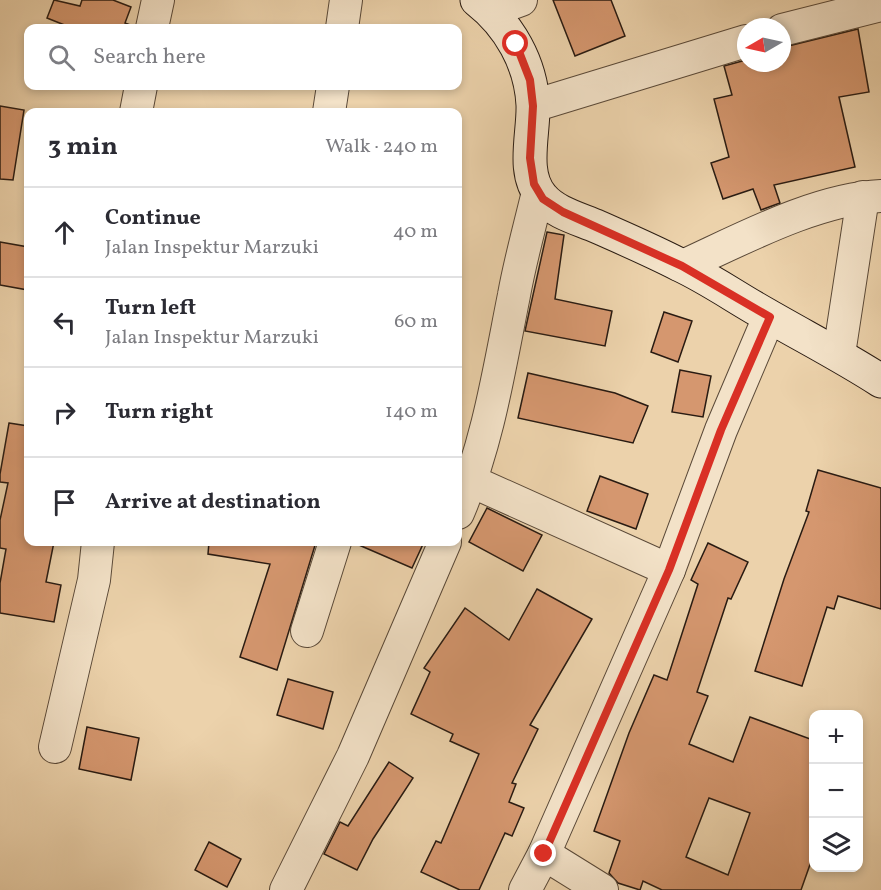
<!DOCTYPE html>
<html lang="en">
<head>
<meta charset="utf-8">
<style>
	:root { --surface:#fff; --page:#f7f7f7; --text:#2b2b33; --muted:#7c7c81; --line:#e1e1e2 }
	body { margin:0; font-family:Vollkorn,serif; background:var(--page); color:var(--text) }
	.controls { position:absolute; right:18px; bottom:18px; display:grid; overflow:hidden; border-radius:12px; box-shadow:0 3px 9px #0003 }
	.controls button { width:54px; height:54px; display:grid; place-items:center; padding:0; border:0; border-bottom:2px solid var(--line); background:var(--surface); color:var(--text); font:30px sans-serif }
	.compass { position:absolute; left:737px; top:18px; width:54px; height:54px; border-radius:50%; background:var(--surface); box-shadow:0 3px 9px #0003; rotate:261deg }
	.stop { position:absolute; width:18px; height:18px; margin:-14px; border:4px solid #d93025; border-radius:50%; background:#fff }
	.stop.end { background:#d93025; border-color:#fff; box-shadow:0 2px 6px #0008 }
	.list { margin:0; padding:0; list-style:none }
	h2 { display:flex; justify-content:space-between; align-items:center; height:78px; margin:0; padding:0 24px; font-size:26px }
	h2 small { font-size:20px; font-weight:400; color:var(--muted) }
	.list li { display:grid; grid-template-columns:39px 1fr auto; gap:18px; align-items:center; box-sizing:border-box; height:90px; padding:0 24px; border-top:2px solid var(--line) }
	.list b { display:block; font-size:22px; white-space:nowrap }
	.list p { margin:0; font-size:20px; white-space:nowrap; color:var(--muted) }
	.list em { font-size:20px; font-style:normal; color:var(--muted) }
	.icon { flex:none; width:33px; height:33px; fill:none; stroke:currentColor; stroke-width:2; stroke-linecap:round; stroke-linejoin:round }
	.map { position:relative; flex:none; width:881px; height:890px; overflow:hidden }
	.search { position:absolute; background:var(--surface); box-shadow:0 3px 9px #0003; left:24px; top:24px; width:438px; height:66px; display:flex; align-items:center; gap:15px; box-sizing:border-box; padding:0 21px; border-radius:12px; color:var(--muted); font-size:22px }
	.panel { position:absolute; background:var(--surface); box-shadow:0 3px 9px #0003; left:24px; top:108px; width:438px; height:438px; border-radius:12px }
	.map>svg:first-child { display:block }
</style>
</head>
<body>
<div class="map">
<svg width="881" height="890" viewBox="0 0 881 890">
	<rect width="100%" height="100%" fill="#ecd2ab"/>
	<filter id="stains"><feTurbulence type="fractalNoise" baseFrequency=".00333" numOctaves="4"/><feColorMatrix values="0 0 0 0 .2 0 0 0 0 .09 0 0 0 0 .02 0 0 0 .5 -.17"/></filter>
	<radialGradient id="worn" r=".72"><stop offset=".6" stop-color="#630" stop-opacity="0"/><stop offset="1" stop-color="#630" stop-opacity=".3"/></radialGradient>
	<!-- building -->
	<g fill="#d5976f" stroke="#291b12" stroke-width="1.5" fill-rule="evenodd">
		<polygon points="54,0 80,6 82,0 113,0 131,7 125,23 133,26 133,28 72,28 47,18"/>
		<polygon points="553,0 611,0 625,36 575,56"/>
		<polygon points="858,29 869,92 839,97 855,167 774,185 780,203 761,210 753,189 723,199 711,163 729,157 714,99 732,95 724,66 746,60 746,63 782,63 784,47"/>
		<polygon points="0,106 24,110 13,180 0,179"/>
		<polygon points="547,232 564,235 555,299 612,311 605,346 525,331"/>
		<polygon points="0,242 28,247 28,290 0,285"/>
		<polygon points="664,312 692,321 678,362 651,352"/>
		<polygon points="680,370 711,376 703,417 672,412"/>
		<polygon points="528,373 615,393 648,406 633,443 518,418"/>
		<polygon points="9,423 28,426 28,542 54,542 46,582 61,585 54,622 0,613 0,583 6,549 0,548 0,520 8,483 0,482 0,474"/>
		<polygon points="818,470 881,488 881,609 838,596 834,609 827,607 802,686 755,671 784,579 809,512 806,511"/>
		<polygon points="600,476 648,494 636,529 587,511"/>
		<polygon points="487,508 542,535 523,571 469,542"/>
		<polygon points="209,542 316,542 277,670 240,657 270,564 208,554"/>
		<polygon points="352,542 424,542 412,568"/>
		<path d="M708,543L748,562L731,599L728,598L697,692L708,696L689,744L733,762L750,717L813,740V856L801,890H662L643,881L640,890L618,883L609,873L620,841L594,831L629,733L654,675L667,680L698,584L691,580ZM709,798L750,813L728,875L686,857Z"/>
		<polygon points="537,589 592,619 530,725 538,729 512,783 516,784 509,802 524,808 512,836 505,833 479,890 460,890 421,872 436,841 441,843 479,754 450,741 453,734 411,714 430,672 424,668 465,608 509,640"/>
		<polygon points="288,679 333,692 323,729 277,715"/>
		<polygon points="87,727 139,738 131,780 79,769"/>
		<polygon points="389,762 413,778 373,839 357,870 324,854 340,822 348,826"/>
		<polygon points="209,842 241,859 227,887 195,870"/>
	</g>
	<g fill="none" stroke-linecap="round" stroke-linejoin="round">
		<defs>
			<g id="street">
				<polyline points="491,11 521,0"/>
				<polyline points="152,28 158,0"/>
				<polyline points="342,28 346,0"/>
				<polyline points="782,30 881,5"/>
				<polyline points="533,106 746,41"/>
				<polyline points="136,112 141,86"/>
				<polyline points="329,112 333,86"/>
				<path d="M683,266C742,239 816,199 881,196"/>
				<polyline points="839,354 863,197"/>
				<polyline points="471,481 669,570"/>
				<path d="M458,513C488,443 499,370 514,295C520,261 530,226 538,192"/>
				<polyline points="307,631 335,542"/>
				<polyline points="55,747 94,580 98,542"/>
				<polyline points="544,854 602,890"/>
				<polyline points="286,890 353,756 445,542"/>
				<polyline points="525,890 544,854 669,570 721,430 769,317"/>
			</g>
			<path id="secondary" d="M477,0C509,25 531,63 533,105C534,134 521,173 542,197C555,213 580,219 598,227C625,239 653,251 680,265C710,279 738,299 767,315C805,337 844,357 881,381"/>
		</defs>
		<!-- street casing -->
		<use href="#street" stroke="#5a4938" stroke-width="34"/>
		<!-- secondary casing -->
		<use href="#secondary" stroke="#291b12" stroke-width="35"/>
		<!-- street -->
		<use href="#street" stroke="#f3e2c8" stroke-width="32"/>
		<!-- secondary -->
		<use href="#secondary" stroke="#f3e2c8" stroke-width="33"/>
	</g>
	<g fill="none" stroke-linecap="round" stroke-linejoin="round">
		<!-- route -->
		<polyline stroke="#d93025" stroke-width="8" points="516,44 530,80 533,106 530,158 534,184 543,199 563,212 682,266 770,317 721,430 669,570 544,854"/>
	</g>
	<rect width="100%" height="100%" filter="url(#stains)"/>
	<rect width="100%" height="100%" fill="url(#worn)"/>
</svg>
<div class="controls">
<button>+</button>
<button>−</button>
<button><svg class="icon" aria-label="layers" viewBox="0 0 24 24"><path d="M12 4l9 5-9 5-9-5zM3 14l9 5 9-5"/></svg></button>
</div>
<svg class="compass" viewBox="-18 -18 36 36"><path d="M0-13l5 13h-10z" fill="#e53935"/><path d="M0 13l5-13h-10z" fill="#7c7c81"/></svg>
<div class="stop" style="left:516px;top:44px"></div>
<div class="stop end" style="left:544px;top:854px"></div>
<div class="search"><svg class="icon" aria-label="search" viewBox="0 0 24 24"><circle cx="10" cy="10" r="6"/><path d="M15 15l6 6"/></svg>Search here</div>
<section class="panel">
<h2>3 min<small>Walk · 240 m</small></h2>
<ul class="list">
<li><svg class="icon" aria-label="ahead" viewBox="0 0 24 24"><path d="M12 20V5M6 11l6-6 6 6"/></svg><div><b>Continue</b><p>Jalan Inspektur Marzuki</p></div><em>40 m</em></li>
<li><svg class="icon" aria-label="left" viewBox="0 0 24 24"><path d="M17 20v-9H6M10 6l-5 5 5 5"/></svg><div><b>Turn left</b><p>Jalan Inspektur Marzuki</p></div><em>60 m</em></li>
<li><svg class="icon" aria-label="right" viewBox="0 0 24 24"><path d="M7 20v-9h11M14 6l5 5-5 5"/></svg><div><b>Turn right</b></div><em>140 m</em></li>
<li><svg class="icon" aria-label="arrive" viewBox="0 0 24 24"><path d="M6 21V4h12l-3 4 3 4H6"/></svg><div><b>Arrive at destination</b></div></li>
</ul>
</section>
</div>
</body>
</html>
